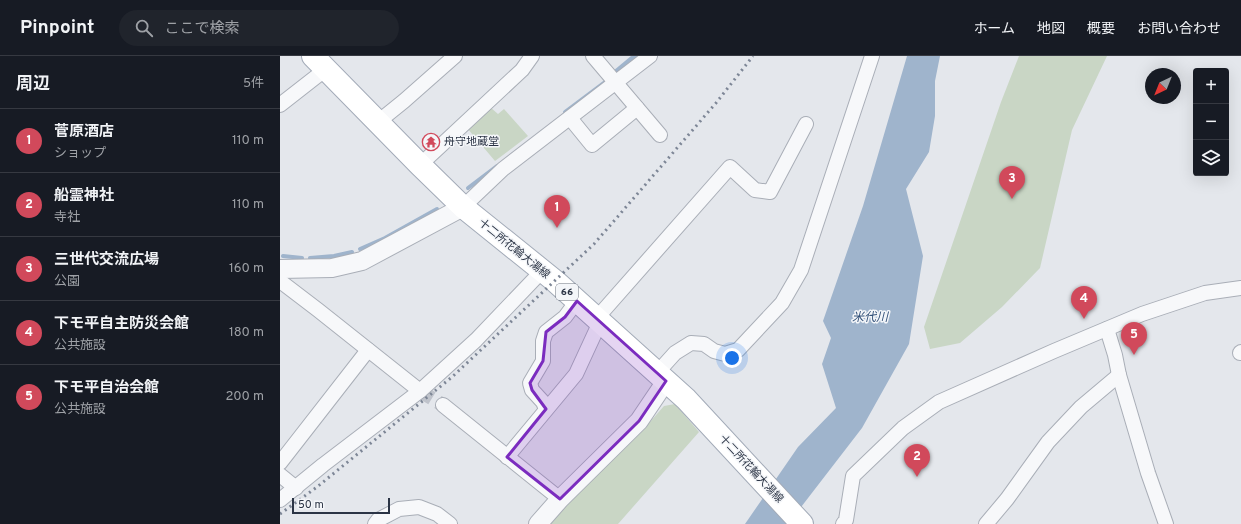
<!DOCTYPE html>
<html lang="ja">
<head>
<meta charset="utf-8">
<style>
	:root { --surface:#171b24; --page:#20242c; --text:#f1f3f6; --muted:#9ea1a6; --line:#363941; --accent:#d1495b }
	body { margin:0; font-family:Overpass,"Noto Sans JP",sans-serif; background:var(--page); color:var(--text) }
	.controls { position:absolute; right:12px; top:12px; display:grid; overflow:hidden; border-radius:4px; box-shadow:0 4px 16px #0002 }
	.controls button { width:36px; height:36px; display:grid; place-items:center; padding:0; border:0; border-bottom:1px solid var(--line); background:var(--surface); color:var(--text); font:20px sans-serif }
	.compass { position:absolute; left:865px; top:12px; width:36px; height:36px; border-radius:50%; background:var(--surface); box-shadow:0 4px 16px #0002; rotate:223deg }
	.scale { position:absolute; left:12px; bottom:10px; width:98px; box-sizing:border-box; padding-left:4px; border:2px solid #2b3445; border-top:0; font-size:11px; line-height:14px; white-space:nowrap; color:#2b3445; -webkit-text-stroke:3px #f4f6f9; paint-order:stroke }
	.you { position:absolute; left:452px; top:302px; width:14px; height:14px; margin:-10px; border:3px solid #fff; border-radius:50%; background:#1a73e8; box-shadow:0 0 0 6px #1a73e833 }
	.badge { display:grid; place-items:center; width:26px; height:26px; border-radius:50%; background:var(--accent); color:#fff; font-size:13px; font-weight:700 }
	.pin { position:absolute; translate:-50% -33px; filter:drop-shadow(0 1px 2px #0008) }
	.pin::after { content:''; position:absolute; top:21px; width:14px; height:12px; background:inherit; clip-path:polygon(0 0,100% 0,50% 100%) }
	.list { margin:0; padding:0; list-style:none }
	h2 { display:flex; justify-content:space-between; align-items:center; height:52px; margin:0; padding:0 16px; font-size:17px }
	h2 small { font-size:13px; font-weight:400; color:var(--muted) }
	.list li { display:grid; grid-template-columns:26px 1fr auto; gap:12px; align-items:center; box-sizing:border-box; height:64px; padding:0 16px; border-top:1px solid var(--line) }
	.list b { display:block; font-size:15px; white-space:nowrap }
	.list p { margin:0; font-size:13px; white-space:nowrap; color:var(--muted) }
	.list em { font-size:13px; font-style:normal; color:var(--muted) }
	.icon { flex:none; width:22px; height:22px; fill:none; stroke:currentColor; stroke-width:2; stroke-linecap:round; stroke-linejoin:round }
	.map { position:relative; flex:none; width:961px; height:468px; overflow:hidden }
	header { display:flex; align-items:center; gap:24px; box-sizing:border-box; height:56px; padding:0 20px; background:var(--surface); border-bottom:1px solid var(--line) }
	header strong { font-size:19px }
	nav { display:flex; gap:22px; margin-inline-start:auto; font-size:14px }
	.search { width:280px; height:36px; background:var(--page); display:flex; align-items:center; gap:10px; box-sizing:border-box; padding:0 14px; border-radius:22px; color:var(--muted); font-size:15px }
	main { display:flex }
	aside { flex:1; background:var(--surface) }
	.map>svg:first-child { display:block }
</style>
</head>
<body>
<header>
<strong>Pinpoint</strong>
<div class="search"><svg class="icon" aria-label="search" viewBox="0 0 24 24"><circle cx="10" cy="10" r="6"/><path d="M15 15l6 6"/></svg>ここで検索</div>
<nav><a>ホーム</a><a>地図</a><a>概要</a><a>お問い合わせ</a></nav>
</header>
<main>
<aside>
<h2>周辺<small>5件</small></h2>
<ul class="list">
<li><span class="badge">1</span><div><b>菅原酒店</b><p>ショップ</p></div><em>110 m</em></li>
<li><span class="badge">2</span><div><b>船霊神社</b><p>寺社</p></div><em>110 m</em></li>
<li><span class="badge">3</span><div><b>三世代交流広場</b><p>公園</p></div><em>160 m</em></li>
<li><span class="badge">4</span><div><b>下モ平自主防災会館</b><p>公共施設</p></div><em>180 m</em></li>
<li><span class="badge">5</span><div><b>下モ平自治会館</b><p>公共施設</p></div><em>200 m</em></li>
</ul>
</aside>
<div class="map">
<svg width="961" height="468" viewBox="0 0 961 468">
	<rect width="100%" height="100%" fill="#e4e7ec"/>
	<!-- green -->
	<g fill="#c9d6c5">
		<polygon points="739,0 827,0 792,74 760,212 722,251 680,287 650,293 644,271 721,46"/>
		<polygon points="210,51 218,58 224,53 248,80 215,105 187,72"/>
		<polygon points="395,348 419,376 338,468 268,468 309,426 362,375 384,350"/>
	</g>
	<!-- water -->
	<g fill="#9fb4cc">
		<polygon points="351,0 363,0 336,21 333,15"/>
		<polygon points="627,0 660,0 655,25 655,60 649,96 626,133 643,200 629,288 582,372 508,468 465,468 518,391 556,352 542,308 551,282 543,265 583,150"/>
	</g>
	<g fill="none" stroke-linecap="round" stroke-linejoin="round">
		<!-- stream -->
		<g stroke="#9fb4cc" stroke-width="4">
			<polyline points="285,56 329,23"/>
			<polyline points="188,132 217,110"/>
			<polyline points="80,193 105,182 157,153"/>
			<polyline points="3,200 22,202"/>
			<polyline points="30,202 54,200 72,196"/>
		</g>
		<!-- minor-tunnel -->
		<polyline stroke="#bfc3cb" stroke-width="14" stroke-dasharray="14 7" stroke-linecap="butt" points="140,335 163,349"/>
		<defs>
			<g id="minor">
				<polyline points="313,0 380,79"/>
				<polyline points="0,49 46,13"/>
				<polyline points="290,62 312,89 357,52"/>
				<polyline points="98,66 124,45 175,0"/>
				<polyline points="140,109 242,14 252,0"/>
				<polyline points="183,151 223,113 370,0"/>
				<polyline points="0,225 38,254 140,335"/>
				<polyline points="316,263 450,111 475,134 490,136 526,68"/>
				<polyline points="827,273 835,299 839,319 868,417 886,468"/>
				<polyline points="960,297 961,296"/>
				<polyline points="377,317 395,297 411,287 424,288 434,295 445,298 458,294 502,247 521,214 592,0"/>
				<polyline points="163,349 280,443"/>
				<polyline points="266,353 263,346 252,334 250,327 263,305 263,285 266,276 285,261 297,245"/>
				<polyline points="227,401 296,318 320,266"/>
				<polyline points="0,407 88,294"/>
				<polyline points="0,419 16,432"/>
				<polyline points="0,444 43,409 140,335 196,284 262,215"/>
				<polyline points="95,468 98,464 119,453 139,451 157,458 170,468"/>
				<polyline points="563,468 566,464 573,420 623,372 659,346 774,295 862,258 925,237 961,232"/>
				<polyline points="706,468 727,443 768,386 801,351 839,319"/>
			</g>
			<g id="tertiary">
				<polyline points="0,213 52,212 82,205 183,151"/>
				<polyline points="258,468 280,443 359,365 386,325"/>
			</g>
			<polyline id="primary" points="33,0 140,109 183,151 275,225 406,343 522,468"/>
		</defs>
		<!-- minor casing -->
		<use href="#minor" stroke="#a9aeb7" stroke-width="16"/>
		<!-- tertiary casing -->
		<use href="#tertiary" stroke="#a9aeb7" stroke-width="20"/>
		<!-- primary casing -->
		<use href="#primary" stroke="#a3abb8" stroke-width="24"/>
		<!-- minor -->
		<use href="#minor" stroke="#f7f8fa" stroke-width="14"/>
		<!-- tertiary -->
		<use href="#tertiary" stroke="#f7f8fa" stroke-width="18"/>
		<!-- primary -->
		<use href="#primary" stroke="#fff" stroke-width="22"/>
		<!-- rail -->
		<polyline stroke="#7d8696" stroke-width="3" stroke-dasharray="2 4" stroke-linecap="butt" points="0,458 37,431 172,321 314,188 436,47 473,0"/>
	</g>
	<!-- marked area -->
	<path fill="#7b2cbf" fill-opacity="0.2" stroke="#7b2cbf" stroke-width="3" stroke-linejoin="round" d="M297,245L386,325L359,365L280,443L227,401L266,353L252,334L250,327L263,305L266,276L285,261Z"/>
	<!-- icons -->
	<defs>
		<symbol id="temple-ring" viewBox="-11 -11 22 22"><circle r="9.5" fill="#f4f6f9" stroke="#d1495b" stroke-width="1.5"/><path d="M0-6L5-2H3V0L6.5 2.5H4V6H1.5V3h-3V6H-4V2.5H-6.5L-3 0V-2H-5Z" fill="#d1495b"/></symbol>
	</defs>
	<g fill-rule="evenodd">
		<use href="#temple-ring" x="141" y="76" width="20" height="20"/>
	</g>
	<g text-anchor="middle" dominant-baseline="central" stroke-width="3" stroke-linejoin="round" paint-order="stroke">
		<!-- shield labels -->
		<rect fill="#f4f6f9" stroke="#676e7b" stroke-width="1" x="276" y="228" width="22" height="16" rx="3"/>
		<g font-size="10" font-weight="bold" fill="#2b3445">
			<text x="287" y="236">66</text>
		</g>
		<!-- poi labels -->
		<g font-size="11" fill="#2b3445" stroke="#f4f6f9" text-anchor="start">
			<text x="164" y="86">舟守地蔵堂</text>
		</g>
		<!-- street labels -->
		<g font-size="11" fill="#2b3445" stroke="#f4f6f9">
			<text transform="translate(234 193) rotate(39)">十二所花輪大湯線</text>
			<text transform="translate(471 413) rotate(47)">十二所花輪大湯線</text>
		</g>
		<!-- water labels -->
		<g font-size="12" font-style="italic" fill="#34527a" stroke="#f4f6f9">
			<text x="590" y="262">米代川</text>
		</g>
	</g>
</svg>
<div class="controls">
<button>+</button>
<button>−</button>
<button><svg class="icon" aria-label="layers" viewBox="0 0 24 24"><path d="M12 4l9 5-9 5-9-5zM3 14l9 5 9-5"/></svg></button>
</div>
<svg class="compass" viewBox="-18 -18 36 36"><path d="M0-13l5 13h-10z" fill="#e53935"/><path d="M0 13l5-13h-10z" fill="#9ea1a6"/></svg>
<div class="scale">50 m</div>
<div class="you"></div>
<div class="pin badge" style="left:277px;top:172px">1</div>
<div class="pin badge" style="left:637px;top:421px">2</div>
<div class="pin badge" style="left:732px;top:143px">3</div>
<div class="pin badge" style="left:804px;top:263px">4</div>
<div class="pin badge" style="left:854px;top:299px">5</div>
</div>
</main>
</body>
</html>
